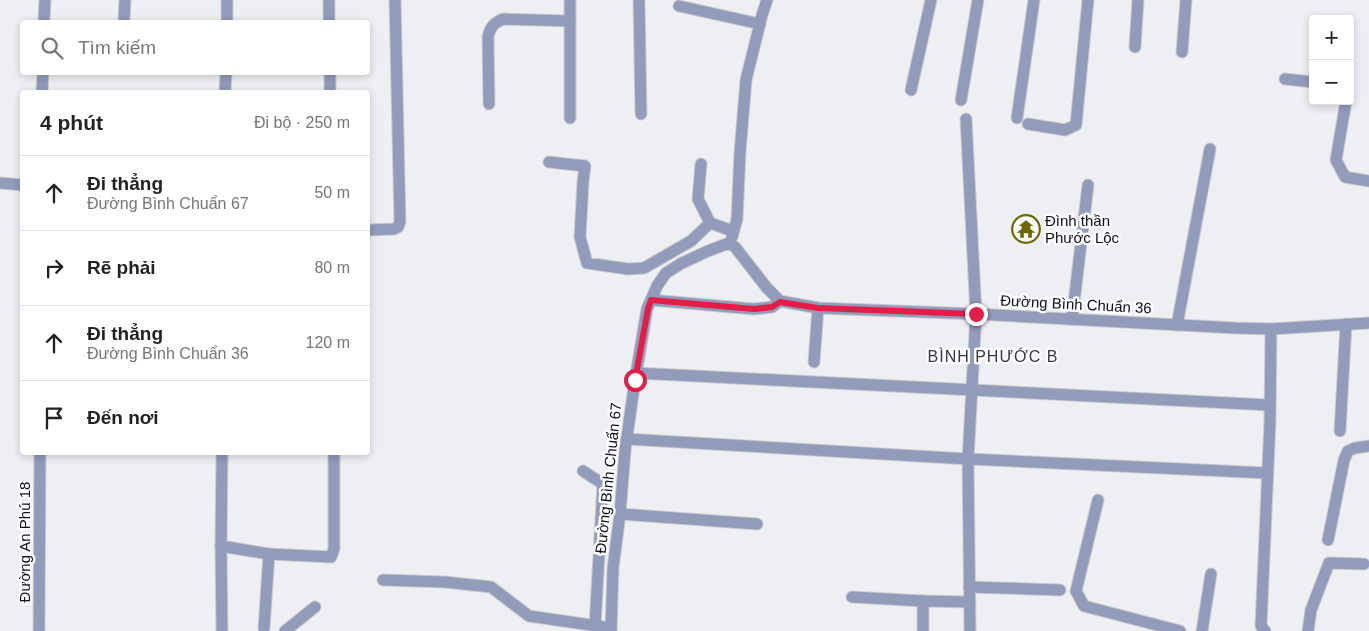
<!DOCTYPE html>
<html lang="vi">
<head>
<meta charset="utf-8">
<style>
	:root { --surface:#fff; --page:#f6f6f6; --text:#222; --muted:#767676; --line:#e0e0e0 }
	body { margin:0; font-family:Helvetica,sans-serif; background:var(--page); color:var(--text) }
	.controls { position:absolute; right:15px; top:15px; display:grid; overflow:hidden; border-radius:5px; box-shadow:0 2px 8px #0003 }
	.controls button { width:45px; height:45px; display:grid; place-items:center; padding:0; border:0; border-bottom:1px solid var(--line); background:var(--surface); color:var(--text); font:25px sans-serif }
	.stop { position:absolute; width:15px; height:15px; margin:-11px; border:4px solid #e11d48; border-radius:50%; background:#fff }
	.stop.end { background:#e11d48; border-color:#fff; box-shadow:0 1px 5px #0008 }
	.list { margin:0; padding:0; list-style:none }
	h2 { display:flex; justify-content:space-between; align-items:center; height:65px; margin:0; padding:0 20px; font-size:21px }
	h2 small { font-size:16px; font-weight:400; color:var(--muted) }
	.list li { display:grid; grid-template-columns:32px 1fr auto; gap:15px; align-items:center; box-sizing:border-box; height:75px; padding:0 20px; border-top:1px solid var(--line) }
	.list b { display:block; font-size:19px; white-space:nowrap }
	.list p { margin:0; font-size:16px; white-space:nowrap; color:var(--muted) }
	.list em { font-size:16px; font-style:normal; color:var(--muted) }
	.icon { flex:none; width:28px; height:28px; fill:none; stroke:currentColor; stroke-width:2; stroke-linecap:round; stroke-linejoin:round }
	.map { position:relative; flex:none; width:1369px; height:631px; overflow:hidden }
	.search { position:absolute; background:var(--surface); box-shadow:0 2px 8px #0003; left:20px; top:20px; width:350px; height:55px; display:flex; align-items:center; gap:12px; box-sizing:border-box; padding:0 18px; border-radius:5px; color:var(--muted); font-size:19px }
	.panel { position:absolute; background:var(--surface); box-shadow:0 2px 8px #0003; left:20px; top:90px; width:350px; height:365px; border-radius:5px }
	.map>svg:first-child { display:block }
</style>
</head>
<body>
<div class="map">
<svg width="1369" height="631" viewBox="0 0 1369 631">
	<rect width="100%" height="100%" fill="#eeeff2"/>
	<!-- building -->
	<polygon fill="#e3df8a" points="1024,220 1034,233 1027,238 1018,225"/>
	<g fill="none" stroke-linecap="round" stroke-linejoin="round">
		<defs>
			<g id="minor">
				<polyline points="329,0 329,22"/>
				<polyline points="570,0 570,118"/>
				<polyline points="639,0 641,114"/>
				<polyline points="679,6 760,24"/>
				<polyline points="44,22 45,0"/>
				<polyline points="124,22 125,0"/>
				<polyline points="227,22 227,0"/>
				<polyline points="1135,47 1138,0"/>
				<polyline points="1182,52 1186,0"/>
				<polyline points="330,72 330,92"/>
				<polyline points="1285,79 1313,82"/>
				<polyline points="911,90 931,0"/>
				<polyline points="42,92 43,72"/>
				<polyline points="225,92 226,72"/>
				<polyline points="961,100 978,0"/>
				<polyline points="1346,101 1336,160 1345,177 1369,181"/>
				<path d="M489,104L488,37C490,27 494,23 503,19L570,21"/>
				<polyline points="1017,118 1034,0"/>
				<polyline points="966,119 976,314 968,459 970,631"/>
				<polyline points="1028,124 1065,130 1076,125 1088,0"/>
				<polyline points="549,162 585,166 583,182 580,237 587,263 628,269 644,268 691,241 710,223 733,231"/>
				<polyline points="701,164 698,199 710,223"/>
				<polyline points="0,183 22,185"/>
				<polyline points="368,230 394,229 398,227 400,222 395,0"/>
				<polyline points="732,237 737,219 740,152 746,80 762,15 767,0"/>
				<polyline points="651,300 754,309 772,307 780,301"/>
				<polyline points="1072,319 1088,185"/>
				<polyline points="1177,325 1210,149"/>
				<polyline points="814,362 818,308"/>
				<polyline points="636,373 1269,405"/>
				<polyline points="1340,431 1346,324"/>
				<polyline points="626,439 968,459 1267,473"/>
				<polyline points="583,471 603,484 595,626"/>
				<polyline points="1098,500 1076,591 1084,606 1180,631"/>
				<polyline points="620,514 757,524"/>
				<polyline points="1328,540 1344,460 1348,451 1355,448 1369,446"/>
				<polyline points="221,546 269,554 331,557 334,549 334,452"/>
				<polyline points="383,580 445,582 491,587 529,616 611,628"/>
				<polyline points="969,587 1060,590"/>
				<polyline points="852,597 923,601"/>
				<polyline points="264,628 269,554"/>
				<polyline points="39,631 40,452"/>
				<polyline points="222,631 221,546 222,452"/>
				<polyline points="285,631 315,607"/>
				<polyline points="611,631 613,568 620,514 625,451 635,380 647,309 657,286 666,273 682,263 708,251 729,243 735,247 767,288 780,301 818,308 976,314 1235,328 1271,329 1369,323"/>
				<polyline points="923,631 923,601 970,602"/>
				<polyline points="1202,631 1211,574"/>
				<polyline points="1265,631 1261,626 1270,421 1271,329"/>
				<polyline points="1308,631 1311,610 1329,563 1364,564"/>
			</g>
		</defs>
		<!-- minor casing -->
		<use href="#minor" stroke="#cacbce" stroke-width="13"/>
		<!-- minor -->
		<use href="#minor" stroke="#939bbb" stroke-width="11"/>
	</g>
	<g fill="none" stroke-linecap="round" stroke-linejoin="round">
		<!-- route -->
		<polyline stroke="#e11d48" stroke-width="6" points="635,380 648,309 651,300 754,309 772,307 780,302 818,308 976,314"/>
	</g>
	<!-- icons -->
	<defs>
		<symbol id="temple-ring" viewBox="-11 -11 22 22"><circle r="9.5" fill="#fbfcff" stroke="#6c6700" stroke-width="1.5"/><path d="M0-6L5-2H3V0L6.5 2.5H4V6H1.5V3h-3V6H-4V2.5H-6.5L-3 0V-2H-5Z" fill="#6c6700"/></symbol>
	</defs>
	<g fill-rule="evenodd">
		<use href="#temple-ring" x="1010" y="213" width="32" height="32"/>
	</g>
	<g text-anchor="middle" dominant-baseline="central" stroke-width="5" stroke-linejoin="round" paint-order="stroke">
		<!-- poi labels -->
		<g font-size="15" fill="#101012" stroke="#fbfcff" text-anchor="start">
			<text x="1045" y="220">Đình thần<tspan x="1045" dy="17">Phước Lộc</tspan></text>
		</g>
		<!-- street labels -->
		<g font-size="15" fill="#101012" stroke="#fbfcff">
			<text transform="translate(1076 304) rotate(3)">Đường Bình Chuẩn 36</text>
			<text transform="translate(608 478) rotate(-84)">Đường Bình Chuẩn 67</text>
			<text transform="translate(24 542) rotate(-90)">Đường An Phú 18</text>
		</g>
		<!-- neighbourhood labels -->
		<g font-size="16" letter-spacing="1" fill="#38383b" stroke="#fbfcff">
			<text x="993" y="356">BÌNH PHƯỚC B</text>
		</g>
	</g>
</svg>
<div class="controls">
<button>+</button>
<button>−</button>
</div>
<div class="stop" style="left:635px;top:380px"></div>
<div class="stop end" style="left:976px;top:314px"></div>
<div class="search"><svg class="icon" aria-label="search" viewBox="0 0 24 24"><circle cx="10" cy="10" r="6"/><path d="M15 15l6 6"/></svg>Tìm kiếm</div>
<section class="panel">
<h2>4 phút<small>Đi bộ · 250 m</small></h2>
<ul class="list">
<li><svg class="icon" aria-label="ahead" viewBox="0 0 24 24"><path d="M12 20V5M6 11l6-6 6 6"/></svg><div><b>Đi thẳng</b><p>Đường Bình Chuẩn 67</p></div><em>50 m</em></li>
<li><svg class="icon" aria-label="right" viewBox="0 0 24 24"><path d="M7 20v-9h11M14 6l5 5-5 5"/></svg><div><b>Rẽ phải</b></div><em>80 m</em></li>
<li><svg class="icon" aria-label="ahead" viewBox="0 0 24 24"><path d="M12 20V5M6 11l6-6 6 6"/></svg><div><b>Đi thẳng</b><p>Đường Bình Chuẩn 36</p></div><em>120 m</em></li>
<li><svg class="icon" aria-label="arrive" viewBox="0 0 24 24"><path d="M6 21V4h12l-3 4 3 4H6"/></svg><div><b>Đến nơi</b></div></li>
</ul>
</section>
</div>
</body>
</html>
